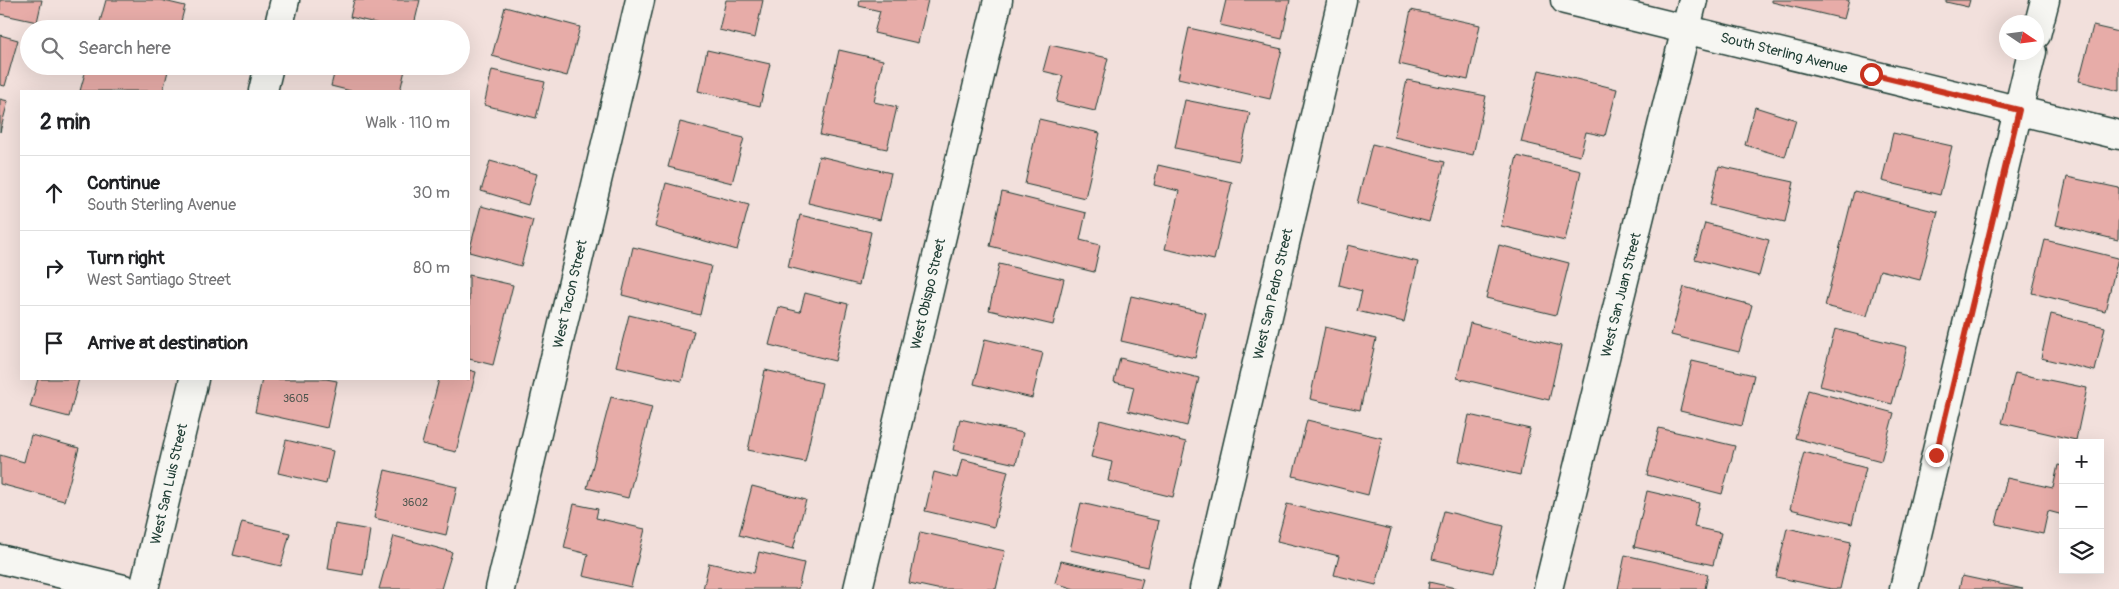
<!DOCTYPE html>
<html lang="en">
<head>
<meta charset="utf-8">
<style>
	:root { --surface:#fff; --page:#f2f2f2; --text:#202124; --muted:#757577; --line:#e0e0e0 }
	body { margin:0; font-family:Pangolin,sans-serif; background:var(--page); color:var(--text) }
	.controls { position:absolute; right:15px; bottom:15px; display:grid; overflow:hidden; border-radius:0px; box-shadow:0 5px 20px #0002 }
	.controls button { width:45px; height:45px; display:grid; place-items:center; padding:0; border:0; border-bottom:1px solid var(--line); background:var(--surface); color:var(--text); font:25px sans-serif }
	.compass { position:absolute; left:1999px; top:15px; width:45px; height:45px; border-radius:50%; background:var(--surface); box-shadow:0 5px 20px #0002; rotate:103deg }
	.stop { position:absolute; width:15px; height:15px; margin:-11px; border:4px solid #c8321e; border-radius:50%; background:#fff }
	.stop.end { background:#c8321e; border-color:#fff; box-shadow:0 1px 5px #0008 }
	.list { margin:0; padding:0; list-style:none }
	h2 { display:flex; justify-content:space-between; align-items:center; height:65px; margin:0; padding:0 20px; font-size:21px }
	h2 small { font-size:16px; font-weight:400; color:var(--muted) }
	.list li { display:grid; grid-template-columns:32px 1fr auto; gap:15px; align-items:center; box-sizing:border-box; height:75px; padding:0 20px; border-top:1px solid var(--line) }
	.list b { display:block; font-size:19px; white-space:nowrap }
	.list p { margin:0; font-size:16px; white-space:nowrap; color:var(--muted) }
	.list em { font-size:16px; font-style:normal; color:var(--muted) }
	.icon { flex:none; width:28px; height:28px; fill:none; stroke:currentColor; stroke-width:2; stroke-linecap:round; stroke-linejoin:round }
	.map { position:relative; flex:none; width:2119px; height:589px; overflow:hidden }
	.search { position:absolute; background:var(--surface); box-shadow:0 5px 20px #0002; left:20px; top:20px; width:450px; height:55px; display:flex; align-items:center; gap:12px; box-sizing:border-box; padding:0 18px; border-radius:28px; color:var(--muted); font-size:19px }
	.panel { position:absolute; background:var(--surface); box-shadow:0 5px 20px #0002; left:20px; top:90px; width:450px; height:290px; border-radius:0px }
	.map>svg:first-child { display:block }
</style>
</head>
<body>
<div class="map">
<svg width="2119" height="589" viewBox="0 0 2119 589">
	<rect width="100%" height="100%" fill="#f2e0dc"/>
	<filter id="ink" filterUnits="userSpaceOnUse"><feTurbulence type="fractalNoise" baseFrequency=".02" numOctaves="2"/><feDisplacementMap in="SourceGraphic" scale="10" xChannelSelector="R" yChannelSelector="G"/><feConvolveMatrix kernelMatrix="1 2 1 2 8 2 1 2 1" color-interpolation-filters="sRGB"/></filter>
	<g filter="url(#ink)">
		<!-- building -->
		<g fill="#e7aca8" stroke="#1f3d34">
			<polygon points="0,0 42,0 37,22 0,14"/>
			<polygon points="106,0 160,0 185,6 179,29 98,29"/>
			<polygon points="354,0 420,0 413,29 401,29 350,17"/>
			<polygon points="726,0 763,0 755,38 719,30"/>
			<polygon points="860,0 928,0 918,43 874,33 880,11 859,6"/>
			<polygon points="1226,0 1290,0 1282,39 1220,25"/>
			<polygon points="1772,0 1849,0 1844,19 1772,2"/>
			<polygon points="1946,0 1970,0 1968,7 1946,2"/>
			<polygon points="505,7 580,27 567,76 492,56"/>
			<polygon points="1411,10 1480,25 1468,80 1399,64"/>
			<polygon points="2093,26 2119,32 2119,91 2079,81"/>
			<polygon points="1189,28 1282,49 1270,99 1178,78"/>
			<polygon points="0,35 18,40 5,86 0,85"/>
			<polygon points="1050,45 1108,58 1095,111 1056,102 1063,76 1043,71"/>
			<polygon points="707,50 770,64 760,106 698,91"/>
			<polygon points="839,50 883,60 874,102 897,107 887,149 820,135"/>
			<polygon points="87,66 151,66 168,71 163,91 80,91"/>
			<polygon points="336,66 406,66 400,91 351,91 331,86"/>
			<polygon points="492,70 545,82 536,118 484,105"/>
			<polygon points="1539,70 1617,89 1605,136 1586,132 1580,156 1521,142"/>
			<polygon points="1407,80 1486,96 1473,155 1394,137"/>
			<polygon points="0,99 8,101 0,132"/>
			<polygon points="1185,100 1250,113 1239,161 1175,148"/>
			<polygon points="1755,107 1796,120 1785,157 1745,145"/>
			<polygon points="1039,119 1100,133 1085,198 1025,184"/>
			<polygon points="680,122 744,138 732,183 668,167"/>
			<polygon points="1893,133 1952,146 1940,195 1882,181"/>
			<polygon points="1372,144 1445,162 1429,222 1357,203"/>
			<polygon points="819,156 891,173 880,220 808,203"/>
			<polygon points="1517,156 1581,171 1565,241 1501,226"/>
			<polygon points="490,161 537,174 528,205 481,191"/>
			<polygon points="1158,165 1232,182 1214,260 1165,249 1179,191 1154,185"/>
			<polygon points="1719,166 1794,182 1785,222 1710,205"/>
			<polygon points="2067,177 2119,188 2118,240 2056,225"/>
			<polygon points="666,183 749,205 737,250 655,227"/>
			<polygon points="1854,191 1938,212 1920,280 1880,270 1867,316 1825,306"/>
			<polygon points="1002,192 1086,213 1080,240 1100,245 1094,272 990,246"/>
			<polygon points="481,206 533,220 521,266 469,252"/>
			<polygon points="800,215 871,232 859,285 788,267"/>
			<polygon points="1705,223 1769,240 1759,276 1695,259"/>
			<polygon points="2045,240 2118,258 2105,311 2032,293"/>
			<polygon points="1348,245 1418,262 1404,322 1357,311 1362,291 1339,285"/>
			<polygon points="1499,245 1569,263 1556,315 1486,298"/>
			<polygon points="633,247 711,266 700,315 622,295"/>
			<polygon points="999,264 1064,279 1053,325 989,310"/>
			<polygon points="469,275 513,285 493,365 469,359"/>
			<polygon points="1684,287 1752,305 1739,352 1671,335"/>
			<polygon points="805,293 848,304 835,361 769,345 779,307 800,312"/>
			<polygon points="1131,296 1206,313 1195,358 1121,341"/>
			<polygon points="2051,314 2105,327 2095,371 2041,358"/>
			<polygon points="629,315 694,331 682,381 616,366"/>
			<polygon points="1470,323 1561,346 1549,400 1457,378"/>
			<polygon points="1325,327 1376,339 1360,410 1310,399"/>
			<polygon points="1835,329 1907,347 1892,404 1820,386"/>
			<polygon points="985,339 1043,353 1032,398 974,384"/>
			<polygon points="1120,358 1199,378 1187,426 1128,411 1134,387 1114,382"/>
			<polygon points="1692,361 1754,375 1742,426 1680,411"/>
			<polygon points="469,370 476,372 456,452 422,444 439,379 469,379"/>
			<polygon points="765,370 822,383 805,462 748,450"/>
			<polygon points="2015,373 2087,388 2076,440 2002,423"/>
			<polygon points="38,379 79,379 69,417 30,407"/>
			<polygon points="262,379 326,379 337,381 327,428 255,412"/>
			<polygon points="1808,390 1894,413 1881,461 1795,438"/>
			<polygon points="611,397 652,407 628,498 587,488"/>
			<polygon points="1469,415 1530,429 1520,475 1459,461"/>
			<polygon points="960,419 1023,433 1016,464 953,450"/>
			<polygon points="1100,420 1186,442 1173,497 1108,481 1112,462 1091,457"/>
			<polygon points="1307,420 1382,438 1368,495 1293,476"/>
			<polygon points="1659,428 1735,446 1722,494 1647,475"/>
			<polygon points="31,435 79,448 64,501 0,484 0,455 24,462"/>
			<polygon points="286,440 333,451 326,484 278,473"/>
			<polygon points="1804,452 1866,468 1852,524 1790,509"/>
			<polygon points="962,459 1008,471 994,527 925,511 934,472 957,478"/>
			<polygon points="2058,465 2063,466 2063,515 2048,511 2043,534 1996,524 2007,478 2053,488"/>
			<polygon points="385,470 457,487 446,535 374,518"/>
			<polygon points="752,486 806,500 793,549 739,535"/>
			<polygon points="1647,491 1699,503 1694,527 1721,533 1713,565 1634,547"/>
			<polygon points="1081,503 1159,521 1148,567 1070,550"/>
			<polygon points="574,504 598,509 596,518 645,529 631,587 583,576 588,554 564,548"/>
			<polygon points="1287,504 1391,529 1376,585 1334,575 1339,556 1277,541"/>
			<polygon points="1444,511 1504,526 1493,573 1432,559"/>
			<polygon points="242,522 290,533 281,566 233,555"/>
			<polygon points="335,524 370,530 363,575 328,569"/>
			<polygon points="1787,528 1851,542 1840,589 1832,589 1776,577"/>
			<polygon points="920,532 1005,551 996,589 937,589 909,583"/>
			<polygon points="394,536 452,552 441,589 379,589"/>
			<polygon points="759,552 804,563 798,589 703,589 709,563 754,573"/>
			<polygon points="1625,555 1708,574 1705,589 1618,589"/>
			<polygon points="1061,561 1143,579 1140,589 1075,589 1055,583"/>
			<polygon points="1962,576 2023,589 1959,589"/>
			<polygon points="1429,582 1460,589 1428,589"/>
		</g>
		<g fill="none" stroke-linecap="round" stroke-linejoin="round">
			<defs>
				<g id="street">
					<polyline points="1565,0 2119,135"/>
					<polyline points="278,29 285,0"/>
					<polyline points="2036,35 2045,0"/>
					<polyline points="263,91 269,66"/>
					<polyline points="144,589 194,379"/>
					<polyline points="500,589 640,0"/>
					<polyline points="858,589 998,0"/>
					<polyline points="1204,589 1342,0"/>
					<polyline points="1548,589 1693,0"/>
					<polyline points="1904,589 2032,52"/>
				</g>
				<polyline id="secondary" points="0,559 124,589"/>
			</defs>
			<!-- street casing -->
			<use href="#street" stroke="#1f3d34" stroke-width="31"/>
			<!-- secondary casing -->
			<use href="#secondary" stroke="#1f3d34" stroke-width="31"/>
			<!-- street -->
			<use href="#street" stroke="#f6f6f2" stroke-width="28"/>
			<!-- secondary -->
			<use href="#secondary" stroke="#f6f6f2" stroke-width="28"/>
		</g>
	</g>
	<g fill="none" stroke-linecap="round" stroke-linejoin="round" filter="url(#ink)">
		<!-- route -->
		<polyline stroke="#c8321e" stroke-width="6" points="1871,74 2019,110 1936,455"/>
	</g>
	<g text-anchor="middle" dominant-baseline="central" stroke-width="5" stroke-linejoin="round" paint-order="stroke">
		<!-- number labels -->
		<g font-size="11" fill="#515951">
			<text x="296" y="398">3605</text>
			<text x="415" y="502">3602</text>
		</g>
		<!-- street labels -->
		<g font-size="14" fill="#1f3d34" stroke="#f6f6f2">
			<text transform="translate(1784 53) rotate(14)">South Sterling Avenue</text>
			<text transform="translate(570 294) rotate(-77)">West Tacon Street</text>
			<text transform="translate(928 294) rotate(-77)">West Obispo Street</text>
			<text transform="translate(1273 294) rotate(-77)">West San Pedro Street</text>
			<text transform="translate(1621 295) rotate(-76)">West San Juan Street</text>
			<text transform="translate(169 484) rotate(-77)">West San Luis Street</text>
		</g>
	</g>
</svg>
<div class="controls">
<button>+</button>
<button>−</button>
<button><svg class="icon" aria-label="layers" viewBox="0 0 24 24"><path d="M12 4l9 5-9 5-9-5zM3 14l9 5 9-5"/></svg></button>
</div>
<svg class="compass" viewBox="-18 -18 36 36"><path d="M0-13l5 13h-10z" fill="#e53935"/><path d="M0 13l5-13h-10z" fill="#757577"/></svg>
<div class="stop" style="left:1871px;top:74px"></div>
<div class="stop end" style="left:1936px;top:455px"></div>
<div class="search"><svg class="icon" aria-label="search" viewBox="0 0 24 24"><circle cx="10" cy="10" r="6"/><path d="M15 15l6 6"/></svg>Search here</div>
<section class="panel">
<h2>2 min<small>Walk · 110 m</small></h2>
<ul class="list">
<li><svg class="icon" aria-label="ahead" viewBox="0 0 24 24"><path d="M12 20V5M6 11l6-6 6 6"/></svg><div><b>Continue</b><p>South Sterling Avenue</p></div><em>30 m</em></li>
<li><svg class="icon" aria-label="right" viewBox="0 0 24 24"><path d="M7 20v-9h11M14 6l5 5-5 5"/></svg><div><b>Turn right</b><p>West Santiago Street</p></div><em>80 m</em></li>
<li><svg class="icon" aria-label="arrive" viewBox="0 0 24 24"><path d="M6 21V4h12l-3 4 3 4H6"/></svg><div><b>Arrive at destination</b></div></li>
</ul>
</section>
</div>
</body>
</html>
